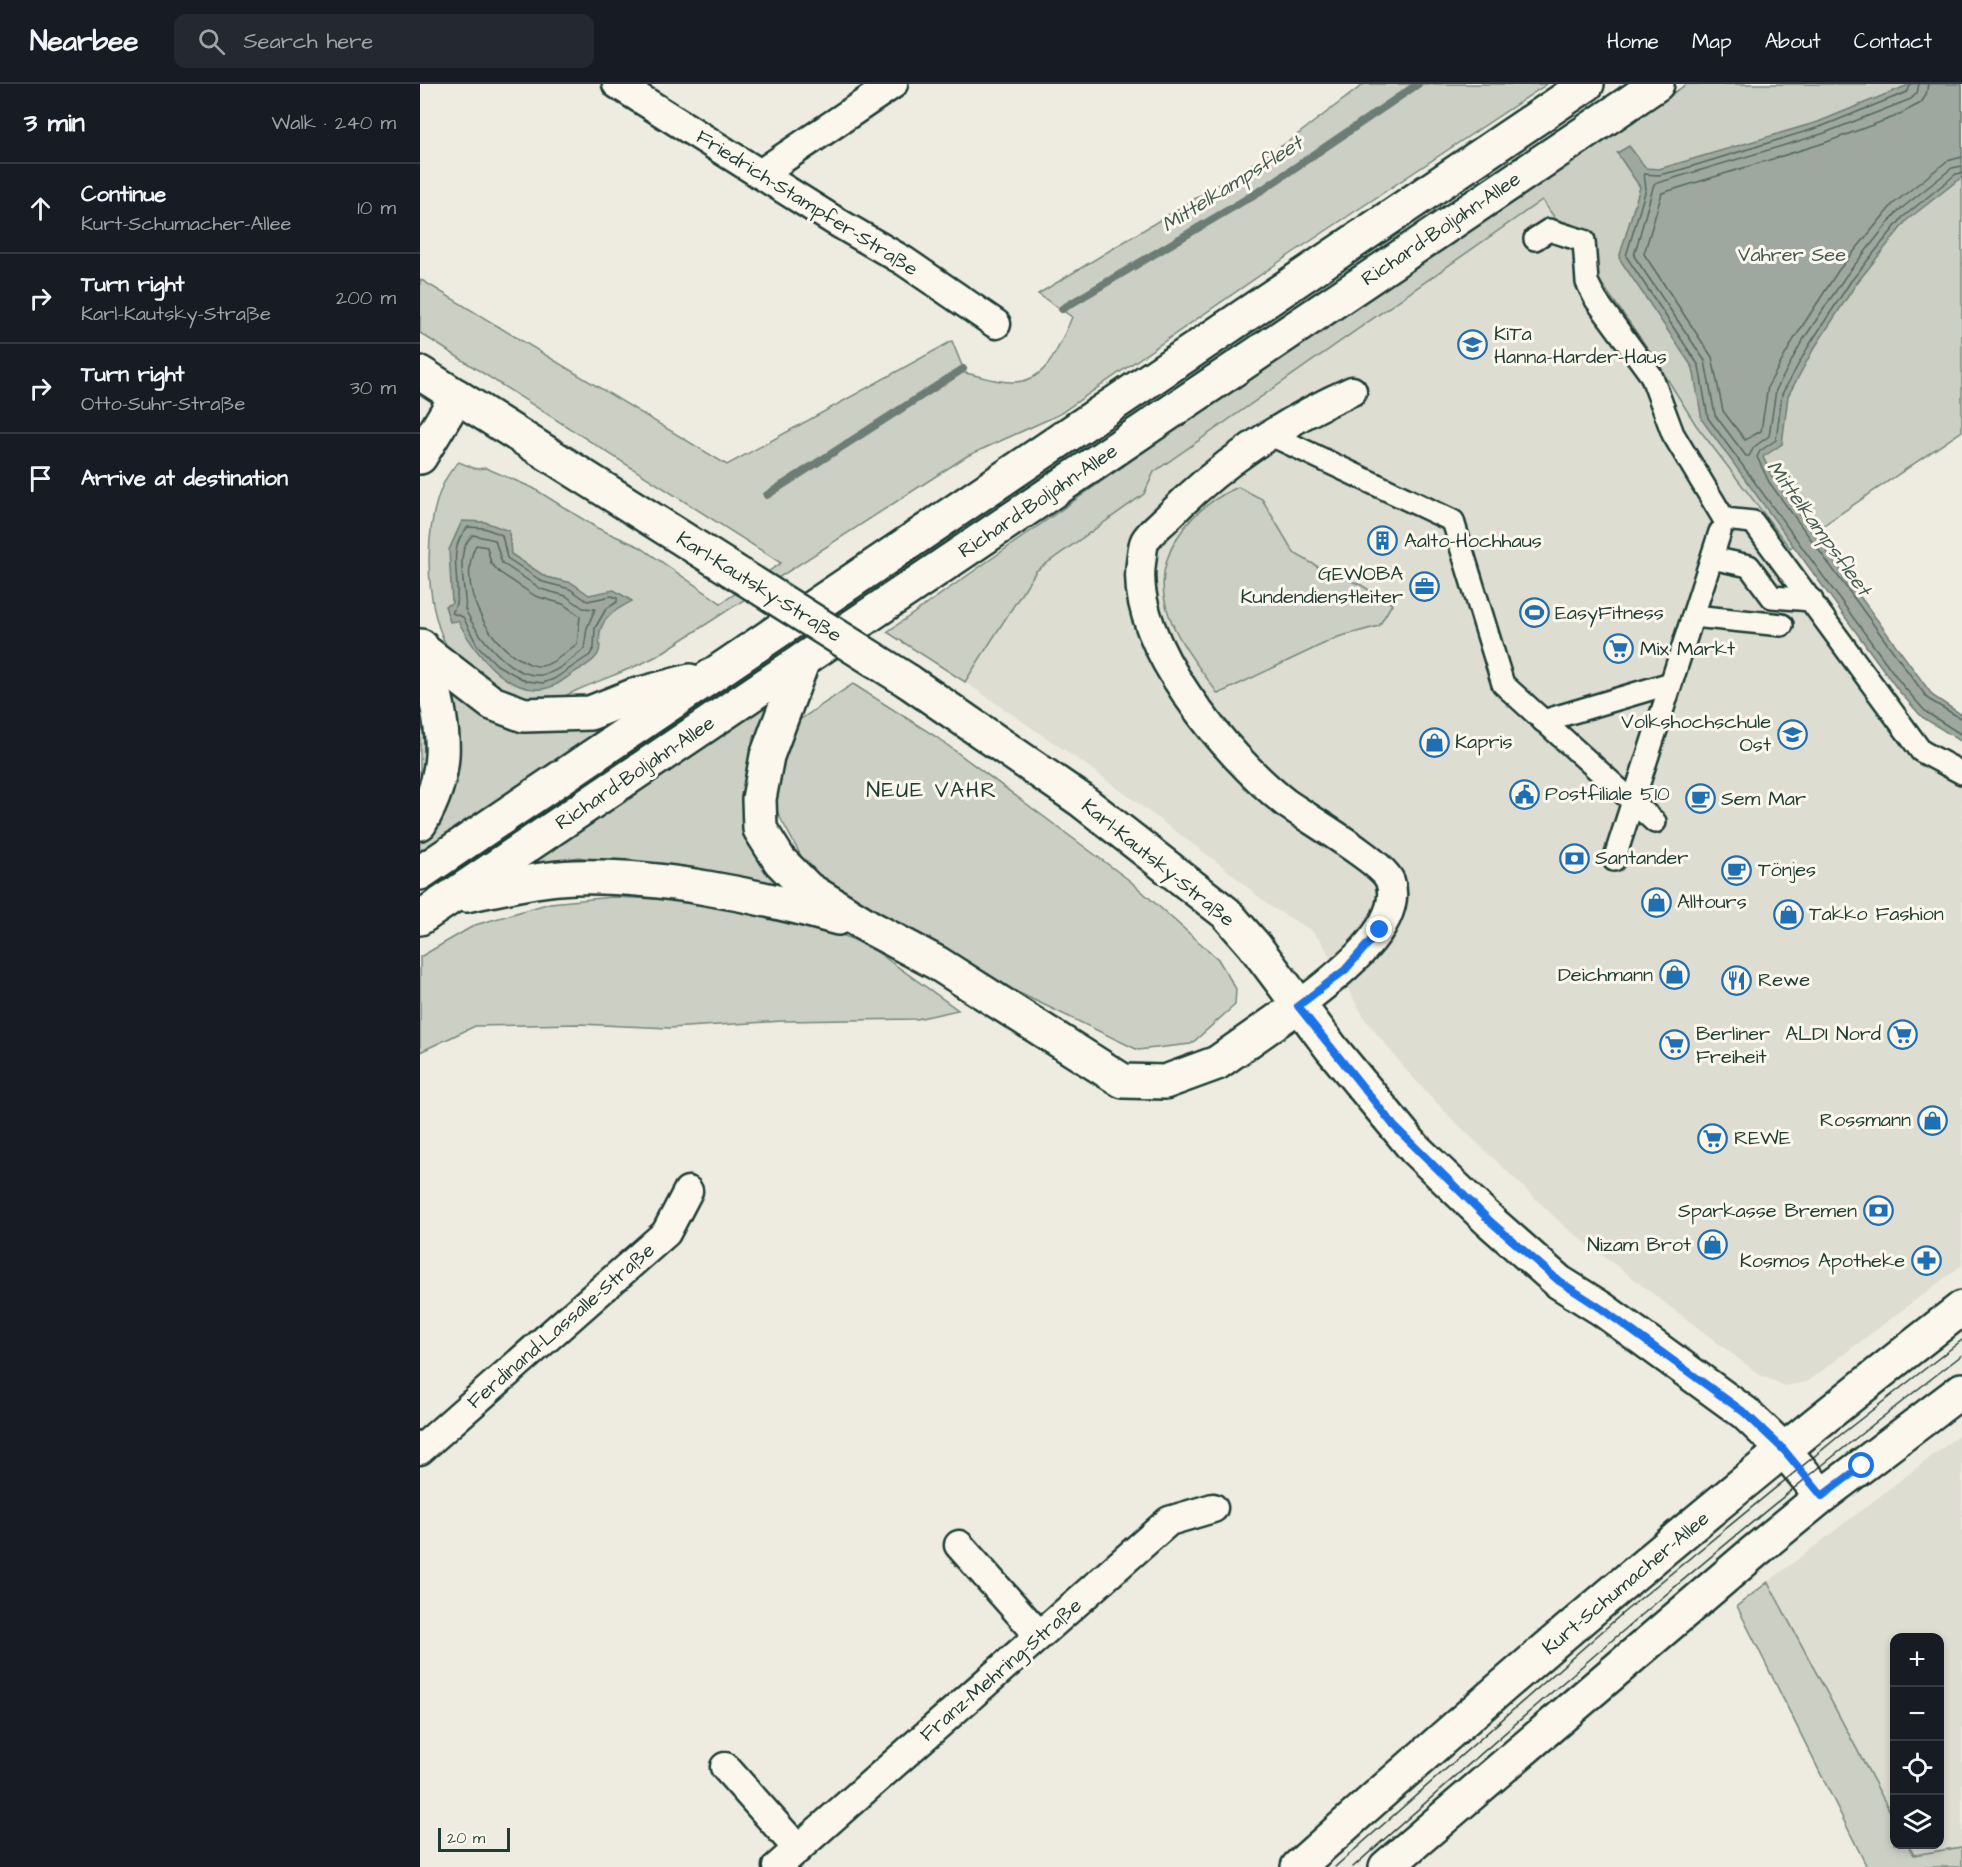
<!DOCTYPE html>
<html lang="en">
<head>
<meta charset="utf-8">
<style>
	:root { --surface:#171b24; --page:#242831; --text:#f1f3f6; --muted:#9ea1a6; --line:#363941 }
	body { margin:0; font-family:"Architects Daughter",sans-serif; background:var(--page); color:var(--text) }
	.controls { position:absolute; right:18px; bottom:18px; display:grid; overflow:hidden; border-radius:12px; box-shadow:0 3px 9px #0003 }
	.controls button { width:54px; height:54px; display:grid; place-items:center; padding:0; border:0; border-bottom:2px solid var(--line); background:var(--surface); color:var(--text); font:30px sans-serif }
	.scale { position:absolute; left:18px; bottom:15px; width:72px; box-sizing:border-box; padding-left:6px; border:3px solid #1f3d34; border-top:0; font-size:16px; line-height:21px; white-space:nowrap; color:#1f3d34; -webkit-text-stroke:4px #fbf7ec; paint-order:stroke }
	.stop { position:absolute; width:18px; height:18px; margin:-14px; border:4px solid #1a73e8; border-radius:50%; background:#fff }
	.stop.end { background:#1a73e8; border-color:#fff; box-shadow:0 2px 6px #0008 }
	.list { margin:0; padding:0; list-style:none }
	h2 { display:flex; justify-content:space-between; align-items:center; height:78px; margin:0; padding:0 24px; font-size:26px }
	h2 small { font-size:20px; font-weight:400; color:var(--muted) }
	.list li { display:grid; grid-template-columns:39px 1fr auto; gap:18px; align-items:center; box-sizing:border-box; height:90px; padding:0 24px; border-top:2px solid var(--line) }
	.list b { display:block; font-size:22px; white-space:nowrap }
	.list p { margin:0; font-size:20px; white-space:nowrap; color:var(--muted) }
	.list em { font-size:20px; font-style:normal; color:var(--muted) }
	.icon { flex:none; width:33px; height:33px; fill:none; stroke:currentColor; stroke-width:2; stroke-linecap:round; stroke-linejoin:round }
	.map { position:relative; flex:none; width:1542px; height:1783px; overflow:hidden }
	header { display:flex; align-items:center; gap:36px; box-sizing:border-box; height:84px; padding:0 30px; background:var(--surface); border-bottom:2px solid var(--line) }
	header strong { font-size:28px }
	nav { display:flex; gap:33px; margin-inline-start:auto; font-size:21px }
	.search { width:420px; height:54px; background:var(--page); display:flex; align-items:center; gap:15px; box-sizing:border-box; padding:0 21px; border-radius:12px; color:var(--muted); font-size:22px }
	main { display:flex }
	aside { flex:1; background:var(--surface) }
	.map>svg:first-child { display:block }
</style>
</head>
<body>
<header>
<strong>Nearbee</strong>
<div class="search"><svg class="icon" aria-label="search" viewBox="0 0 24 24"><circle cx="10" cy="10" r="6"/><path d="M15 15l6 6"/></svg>Search here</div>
<nav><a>Home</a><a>Map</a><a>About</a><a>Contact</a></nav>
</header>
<main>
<aside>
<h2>3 min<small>Walk · 240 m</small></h2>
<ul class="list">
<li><svg class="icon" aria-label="ahead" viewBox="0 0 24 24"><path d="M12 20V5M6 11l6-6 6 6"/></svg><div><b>Continue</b><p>Kurt-Schumacher-Allee</p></div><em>10 m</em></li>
<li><svg class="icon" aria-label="right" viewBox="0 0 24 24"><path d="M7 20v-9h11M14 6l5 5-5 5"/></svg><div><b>Turn right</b><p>Karl-Kautsky-Straße</p></div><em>200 m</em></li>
<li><svg class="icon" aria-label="right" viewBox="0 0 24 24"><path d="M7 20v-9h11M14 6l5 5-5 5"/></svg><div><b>Turn right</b><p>Otto-Suhr-Straße</p></div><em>30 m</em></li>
<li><svg class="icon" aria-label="arrive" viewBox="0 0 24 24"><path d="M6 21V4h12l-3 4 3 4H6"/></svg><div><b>Arrive at destination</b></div></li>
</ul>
</aside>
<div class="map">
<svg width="1542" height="1783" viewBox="0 0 1542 1783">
	<rect width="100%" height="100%" fill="#eeece1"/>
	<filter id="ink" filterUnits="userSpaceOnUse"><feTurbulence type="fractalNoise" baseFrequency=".0167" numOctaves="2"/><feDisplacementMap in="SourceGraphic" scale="12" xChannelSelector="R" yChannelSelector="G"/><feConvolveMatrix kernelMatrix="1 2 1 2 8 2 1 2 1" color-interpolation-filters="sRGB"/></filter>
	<g filter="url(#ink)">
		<!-- built -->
		<g fill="#ddddd2">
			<polygon points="1123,116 1231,269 1276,341 1370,464 1510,662 1540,677 1542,707 1542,1181 1387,1298 1365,1302 1340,1291 1144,1142 1031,1034 987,987 945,935 901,857 891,846 851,823 801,781 669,683 545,598 616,487 724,410 734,388"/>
			<polygon points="1542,1349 1542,1763 1493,1771 1488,1761 1520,1760 1520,1554 1474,1554 1474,1735 1348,1498"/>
		</g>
		<!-- green -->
		<g fill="#cbcfc4" stroke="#75867c" stroke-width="1.5">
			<path d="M944,0H1127L859,178L638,331L547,372L237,572C201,591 160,601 125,623C115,620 103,619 94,615C81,610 45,583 34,573C0,531 0,412 39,378L56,385L66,384L113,404L177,444L220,463L301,519L361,479L0,249V195L307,381L532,257L545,289C560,292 577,298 592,298C628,299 640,260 652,233L618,210L865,60Z"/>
			<polygon points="1267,0 1542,0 1542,347 1370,464 1276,341 1231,269 1122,116 734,388 724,410 616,487 545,598 467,548 846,282"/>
			<path d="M818,403L842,415L874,469L900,484L941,501L972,520L959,542L918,553L798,610C781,585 759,560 749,531C728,475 768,425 818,403Z"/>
			<polygon points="15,589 34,602 192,637 194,642 0,772 0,760 21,722"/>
			<polygon points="433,600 515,652 709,796 798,875 816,905 815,921 771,960 718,966 591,905 452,830 386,781 349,713 375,639"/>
			<polygon points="0,609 12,664 0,719"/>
			<polygon points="347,615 349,626 336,672 363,801 250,792 159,773 119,779 116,775"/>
			<polygon points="192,813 307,818 397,840 450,863 538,926 497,935 363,937 250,944 159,940 55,942 0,968 0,873 55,841 130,819"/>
			<polygon points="1348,1498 1474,1735 1474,1760 1488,1761 1494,1771 1542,1763 1542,1783 1447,1783 1317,1522"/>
		</g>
		<!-- water -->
		<g fill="#9fa89f" stroke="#6c7d74" stroke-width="1.5">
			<polygon points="1491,0 1542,0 1542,93 1487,136 1436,200 1393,266 1368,312 1362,360 1343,373 1353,394 1513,612 1542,631 1542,658 1502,633 1478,606 1282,336 1273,284 1199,174 1220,103 1197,69 1209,62 1226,84 1239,85 1398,38"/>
			<path d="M42,437L65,438L89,447L91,470L126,493L152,499L169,511L194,506L212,517C199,524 183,532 180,548C178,559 183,566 175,574C169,581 159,585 152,590C143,596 134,604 123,605C84,609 54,567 38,537L30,538L25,522L32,519L29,466Z"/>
		</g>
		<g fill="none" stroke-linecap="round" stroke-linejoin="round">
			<!-- shore -->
			<g stroke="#52685f" stroke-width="1.5">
				<polyline points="1491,0 1487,8 1400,43 1260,86 1239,91 1224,90 1226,105 1206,172 1279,282 1288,334 1483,602 1506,628 1542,651"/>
				<polyline points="1499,0 1497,9 1491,15 1402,50 1234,100 1214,172 1285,277 1295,331 1326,372 1329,372 1334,363 1349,352 1356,306 1381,259 1425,193 1477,128 1532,84 1542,82"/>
				<polyline points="1508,0 1506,11 1501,19 1474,33 1404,59 1242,109 1224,170 1292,273 1303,327 1325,356 1341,347 1348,302 1374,255 1418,187 1473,120 1527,77 1542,73"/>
				<polyline points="1542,89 1536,90 1483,133 1431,197 1388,263 1362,310 1356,356 1340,367 1337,373 1349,398 1508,615 1542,635"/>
				<path d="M48,443L64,444L82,451L87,474L123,498L150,505L167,517L192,512L197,514V518L186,525L175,544L174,564L170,571L134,595L123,599L106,597L77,581L57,561L43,533L32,529C47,505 22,468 48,443Z"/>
				<path d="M53,451L75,456L82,479L121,505L146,512L163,524L175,525L167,544L164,565C153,574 136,590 121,591C90,594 56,550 45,525C45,525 46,517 45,516C44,496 35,466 53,451Z"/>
				<path d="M56,461L67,463L71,479L79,488L115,512L143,520L160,532L157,560C148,566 134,580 122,582C114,583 107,579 100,575C66,557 36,499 56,461Z"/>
			</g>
			<!-- stream -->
			<g stroke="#6c7d74" stroke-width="8">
				<polyline points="642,225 845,104 998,0"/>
				<polyline points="347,411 543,285"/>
			</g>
			<defs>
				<g id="pedestrian">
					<polyline points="1115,155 1129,146 1164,157 1167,198 1176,216 1231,291 1253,350 1304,435 1333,438 1501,667 1542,689"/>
					<polyline points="851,351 1033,437 1083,600 1235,738"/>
					<polyline points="1292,474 1329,482 1352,513 1392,516"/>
					<polyline points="1273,532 1362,541"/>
					<polyline points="1123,637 1251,599"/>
					<polyline points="1194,776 1300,448"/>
				</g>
				<g id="minor">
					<polyline points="197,0 415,137 484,177 576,240"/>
					<polyline points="340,90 473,0"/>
					<path d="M878,922C908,899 986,843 970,797C963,778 887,734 866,719C807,673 710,558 721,479C722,473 722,463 725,457C729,449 740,441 747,434C798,381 864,337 932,307"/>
					<polyline points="0,1366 246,1149 268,1107"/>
					<polyline points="539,1461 619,1551"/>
					<polyline points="305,1683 378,1765"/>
					<polyline points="357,1783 749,1437 793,1424"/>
				</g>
				<g id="tertiary">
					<polyline points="0,289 312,486"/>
					<polyline points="488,597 661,716 806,829 834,861 912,965 995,1065 1071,1138 1139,1198 1182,1225 1325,1329 1364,1366 1402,1412"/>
					<path d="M878,1783C1093,1590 1313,1402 1542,1224"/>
					<polyline points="966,1783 1334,1468 1402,1412 1542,1306"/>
				</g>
				<g id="primary">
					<polyline points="0,373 37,312"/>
					<polyline points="3,566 72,619 104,631 170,629 213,612 270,597"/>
					<polyline points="383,576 347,672 339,715 340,745 360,777 388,805 451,844 517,879 703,997 745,998 797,979 878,922"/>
					<path d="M0,739C29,690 26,651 12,598C9,586 7,573 1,562"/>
					<polyline points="0,789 1167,0"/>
					<path d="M46,811C82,804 118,794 155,793C237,791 338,811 418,834"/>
					<polyline points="0,834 1237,0"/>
				</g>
			</defs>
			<!-- pedestrian casing -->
			<use href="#pedestrian" stroke="#1f3d34" stroke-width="26"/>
			<!-- minor casing -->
			<use href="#minor" stroke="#1f3d34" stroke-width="33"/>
			<!-- tertiary casing -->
			<use href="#tertiary" stroke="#1f3d34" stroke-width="38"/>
			<!-- primary casing -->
			<use href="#primary" stroke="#1f3d34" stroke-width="38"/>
			<!-- pedestrian -->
			<use href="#pedestrian" stroke="#fbf7ec" stroke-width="21"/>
			<!-- minor -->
			<use href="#minor" stroke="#fbf7ec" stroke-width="28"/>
			<!-- tertiary -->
			<use href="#tertiary" stroke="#fbf7ec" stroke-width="33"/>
			<!-- primary -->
			<use href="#primary" stroke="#fbf7ec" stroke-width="33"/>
			<!-- tram -->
			<g stroke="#1f3d34" stroke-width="1.5">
				<polyline points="915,1783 1204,1528 1419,1352 1542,1256"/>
				<path d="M933,1783C1131,1607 1331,1433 1542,1271"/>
			</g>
			<defs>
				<polyline id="tertiary-bridge" points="312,486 488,597"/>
			</defs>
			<!-- tertiary-bridge casing -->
			<use href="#tertiary-bridge" stroke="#1f3d34" stroke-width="38" stroke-linecap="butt"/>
			<!-- tertiary-bridge -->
			<use href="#tertiary-bridge" stroke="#fbf7ec" stroke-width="33"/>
		</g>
	</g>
	<g fill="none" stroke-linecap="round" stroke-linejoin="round" filter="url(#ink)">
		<!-- route -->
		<polyline stroke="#1a73e8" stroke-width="8" points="960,846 925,886 878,922 974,1042 1071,1138 1139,1197 1182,1225 1325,1329 1364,1366 1402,1412 1442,1382"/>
	</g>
	<!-- icons -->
	<defs>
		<symbol id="school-ring" viewBox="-11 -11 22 22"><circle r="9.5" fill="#fbf7ec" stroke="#1f6fb2" stroke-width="1.5"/><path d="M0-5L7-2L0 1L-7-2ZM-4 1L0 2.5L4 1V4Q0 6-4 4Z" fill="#1f6fb2"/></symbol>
		<symbol id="building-ring" viewBox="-11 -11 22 22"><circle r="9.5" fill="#fbf7ec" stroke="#1f6fb2" stroke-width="1.5"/><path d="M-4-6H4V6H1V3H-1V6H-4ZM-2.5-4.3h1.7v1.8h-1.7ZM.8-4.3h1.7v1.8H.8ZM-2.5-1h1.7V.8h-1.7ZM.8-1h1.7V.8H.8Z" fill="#1f6fb2"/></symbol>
		<symbol id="office-ring" viewBox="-11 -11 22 22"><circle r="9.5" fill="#fbf7ec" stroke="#1f6fb2" stroke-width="1.5"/><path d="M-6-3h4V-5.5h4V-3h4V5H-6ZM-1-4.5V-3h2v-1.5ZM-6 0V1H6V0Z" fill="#1f6fb2"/></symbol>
		<symbol id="stadium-ring" viewBox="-11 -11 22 22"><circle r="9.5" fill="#fbf7ec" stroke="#1f6fb2" stroke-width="1.5"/><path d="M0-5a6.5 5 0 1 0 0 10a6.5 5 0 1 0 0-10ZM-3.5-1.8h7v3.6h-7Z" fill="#1f6fb2"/></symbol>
		<symbol id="supermarket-ring" viewBox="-11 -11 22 22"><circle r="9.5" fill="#fbf7ec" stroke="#1f6fb2" stroke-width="1.5"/><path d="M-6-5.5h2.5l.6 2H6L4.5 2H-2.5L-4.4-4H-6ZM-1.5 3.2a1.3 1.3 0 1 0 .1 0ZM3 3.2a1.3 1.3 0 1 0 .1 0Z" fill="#1f6fb2"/></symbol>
		<symbol id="university-ring" viewBox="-11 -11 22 22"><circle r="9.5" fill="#fbf7ec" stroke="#1f6fb2" stroke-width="1.5"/><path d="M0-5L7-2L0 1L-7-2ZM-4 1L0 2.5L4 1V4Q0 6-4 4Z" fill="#1f6fb2"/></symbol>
		<symbol id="shop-ring" viewBox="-11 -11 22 22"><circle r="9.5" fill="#fbf7ec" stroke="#1f6fb2" stroke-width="1.5"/><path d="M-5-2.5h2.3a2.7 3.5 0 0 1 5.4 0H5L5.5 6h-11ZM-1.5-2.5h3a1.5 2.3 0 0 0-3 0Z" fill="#1f6fb2"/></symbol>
		<symbol id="civic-ring" viewBox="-11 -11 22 22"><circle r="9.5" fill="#fbf7ec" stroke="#1f6fb2" stroke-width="1.5"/><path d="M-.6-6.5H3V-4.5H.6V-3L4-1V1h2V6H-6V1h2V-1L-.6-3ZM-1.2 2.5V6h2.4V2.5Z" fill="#1f6fb2"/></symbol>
		<symbol id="cafe-ring" viewBox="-11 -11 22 22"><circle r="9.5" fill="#fbf7ec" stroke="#1f6fb2" stroke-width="1.5"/><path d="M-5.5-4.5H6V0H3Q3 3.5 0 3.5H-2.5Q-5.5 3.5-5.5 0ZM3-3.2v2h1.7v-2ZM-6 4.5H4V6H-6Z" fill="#1f6fb2"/></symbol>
		<symbol id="bank-ring" viewBox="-11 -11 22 22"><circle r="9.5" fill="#fbf7ec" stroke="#1f6fb2" stroke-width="1.5"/><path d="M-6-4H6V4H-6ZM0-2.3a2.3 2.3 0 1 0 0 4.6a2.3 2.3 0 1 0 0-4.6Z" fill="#1f6fb2"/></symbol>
		<symbol id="restaurant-ring" viewBox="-11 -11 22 22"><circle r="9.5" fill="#fbf7ec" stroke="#1f6fb2" stroke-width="1.5"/><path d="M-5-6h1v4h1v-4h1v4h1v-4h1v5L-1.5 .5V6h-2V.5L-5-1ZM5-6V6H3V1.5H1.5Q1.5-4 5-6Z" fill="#1f6fb2"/></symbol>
		<symbol id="pharmacy-ring" viewBox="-11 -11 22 22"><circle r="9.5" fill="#fbf7ec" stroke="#1f6fb2" stroke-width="1.5"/><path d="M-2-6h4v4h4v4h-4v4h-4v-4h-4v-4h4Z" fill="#1f6fb2"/></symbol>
	</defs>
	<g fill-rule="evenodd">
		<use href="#school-ring" x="1036" y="244" width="33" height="33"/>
		<use href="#building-ring" x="946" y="440" width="33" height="33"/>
		<use href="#office-ring" x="988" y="486" width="33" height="33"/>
		<use href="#stadium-ring" x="1098" y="512" width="33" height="33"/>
		<use href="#supermarket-ring" x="1182" y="548" width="33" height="33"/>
		<use href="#university-ring" x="1356" y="634" width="33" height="33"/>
		<use href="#shop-ring" x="998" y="642" width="33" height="33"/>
		<use href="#civic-ring" x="1088" y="694" width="33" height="33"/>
		<use href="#cafe-ring" x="1264" y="698" width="33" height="33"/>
		<use href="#bank-ring" x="1138" y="758" width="33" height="33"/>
		<use href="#cafe-ring" x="1300" y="770" width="33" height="33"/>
		<use href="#shop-ring" x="1220" y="802" width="33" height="33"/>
		<use href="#shop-ring" x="1352" y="814" width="33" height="33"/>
		<use href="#shop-ring" x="1238" y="874" width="33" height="33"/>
		<use href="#restaurant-ring" x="1300" y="880" width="33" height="33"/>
		<use href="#supermarket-ring" x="1466" y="934" width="33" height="33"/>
		<use href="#supermarket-ring" x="1238" y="944" width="33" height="33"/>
		<use href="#shop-ring" x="1496" y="1020" width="33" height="33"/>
		<use href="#supermarket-ring" x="1276" y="1038" width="33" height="33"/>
		<use href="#bank-ring" x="1442" y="1110" width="33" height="33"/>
		<use href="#shop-ring" x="1276" y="1144" width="33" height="33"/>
		<use href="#pharmacy-ring" x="1490" y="1160" width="33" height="33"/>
	</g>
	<g text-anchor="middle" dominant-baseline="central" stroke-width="6" stroke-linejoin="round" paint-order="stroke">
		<!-- street labels -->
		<g font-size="20" fill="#1f3d34" stroke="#fbf7ec">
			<text transform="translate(387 119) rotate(32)">Friedrich-Stampfer-Straße</text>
			<text transform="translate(1021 145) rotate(-34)">Richard-Boljahn-Allee</text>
			<text transform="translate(618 417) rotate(-34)">Richard-Boljahn-Allee</text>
			<text transform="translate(339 503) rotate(32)">Karl-Kautsky-Straße</text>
			<text transform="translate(215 689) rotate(-34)">Richard-Boljahn-Allee</text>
			<text transform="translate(738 779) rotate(39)">Karl-Kautsky-Straße</text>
			<text transform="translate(141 1242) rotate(-41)">Ferdinand-Lassalle-Straße</text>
			<text transform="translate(1206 1499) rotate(-40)">Kurt-Schumacher-Allee</text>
			<text transform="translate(581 1586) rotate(-41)">Franz-Mehring-Straße</text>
		</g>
		<!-- park labels -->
		<g font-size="20" fill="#415a51" stroke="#fbf7ec">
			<text x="1372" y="171">Vahrer See</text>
		</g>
		<!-- poi labels -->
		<g font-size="20" fill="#1f3d34" stroke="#fbf7ec" text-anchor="start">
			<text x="1074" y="250">KiTa<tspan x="1074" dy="23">Hanna-Harder-Haus</tspan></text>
			<text x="984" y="457">Aalto-Hochhaus</text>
			<text x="983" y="490" text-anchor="end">GEWOBA<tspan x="983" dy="23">Kundendienstleiter</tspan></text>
			<text x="1135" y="529">EasyFitness</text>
			<text x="1220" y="565">Mix Markt</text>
			<text x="1351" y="638" text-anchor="end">Volkshochschule<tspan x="1351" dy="23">Ost</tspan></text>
			<text x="1035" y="658">Kapris</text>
			<text x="1125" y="710">Postfiliale 510</text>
			<text x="1301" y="715">Sem Mar</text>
			<text x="1175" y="774">Santander</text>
			<text x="1338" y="786">Tönjes</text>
			<text x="1257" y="818">Alltours</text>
			<text x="1389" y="830">Takko Fashion</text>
			<text x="1233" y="891" text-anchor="end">Deichmann</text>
			<text x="1338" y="896">Rewe</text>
			<text x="1276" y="950">Berliner<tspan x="1276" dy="23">Freiheit</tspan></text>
			<text x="1461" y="950" text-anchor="end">ALDI Nord</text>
			<text x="1491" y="1036" text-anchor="end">Rossmann</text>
			<text x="1314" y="1054">REWE</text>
			<text x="1437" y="1127" text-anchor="end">Sparkasse Bremen</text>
			<text x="1271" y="1161" text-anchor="end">Nizam Brot</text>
			<text x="1485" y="1177" text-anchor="end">Kosmos Apotheke</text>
		</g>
		<!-- water labels -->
		<g font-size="21" font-style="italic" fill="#455d54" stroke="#fbf7ec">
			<text transform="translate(812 100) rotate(-32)">Mittelkampsfleet</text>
			<text transform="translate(1399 444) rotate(54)">Mittelkampsfleet</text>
		</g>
		<!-- quarter labels -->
		<g font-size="22" letter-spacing="1.5" fill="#1f3d34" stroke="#fbf7ec">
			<text x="512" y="706">NEUE VAHR</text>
		</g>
	</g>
</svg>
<div class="controls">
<button>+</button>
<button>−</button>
<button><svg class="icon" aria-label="locate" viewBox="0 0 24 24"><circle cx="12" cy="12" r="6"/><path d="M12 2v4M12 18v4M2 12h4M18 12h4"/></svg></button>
<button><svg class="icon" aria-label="layers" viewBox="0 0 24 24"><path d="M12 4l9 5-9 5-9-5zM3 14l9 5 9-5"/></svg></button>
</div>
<div class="scale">20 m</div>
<div class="stop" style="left:1442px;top:1382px"></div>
<div class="stop end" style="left:960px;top:846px"></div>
</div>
</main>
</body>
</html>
